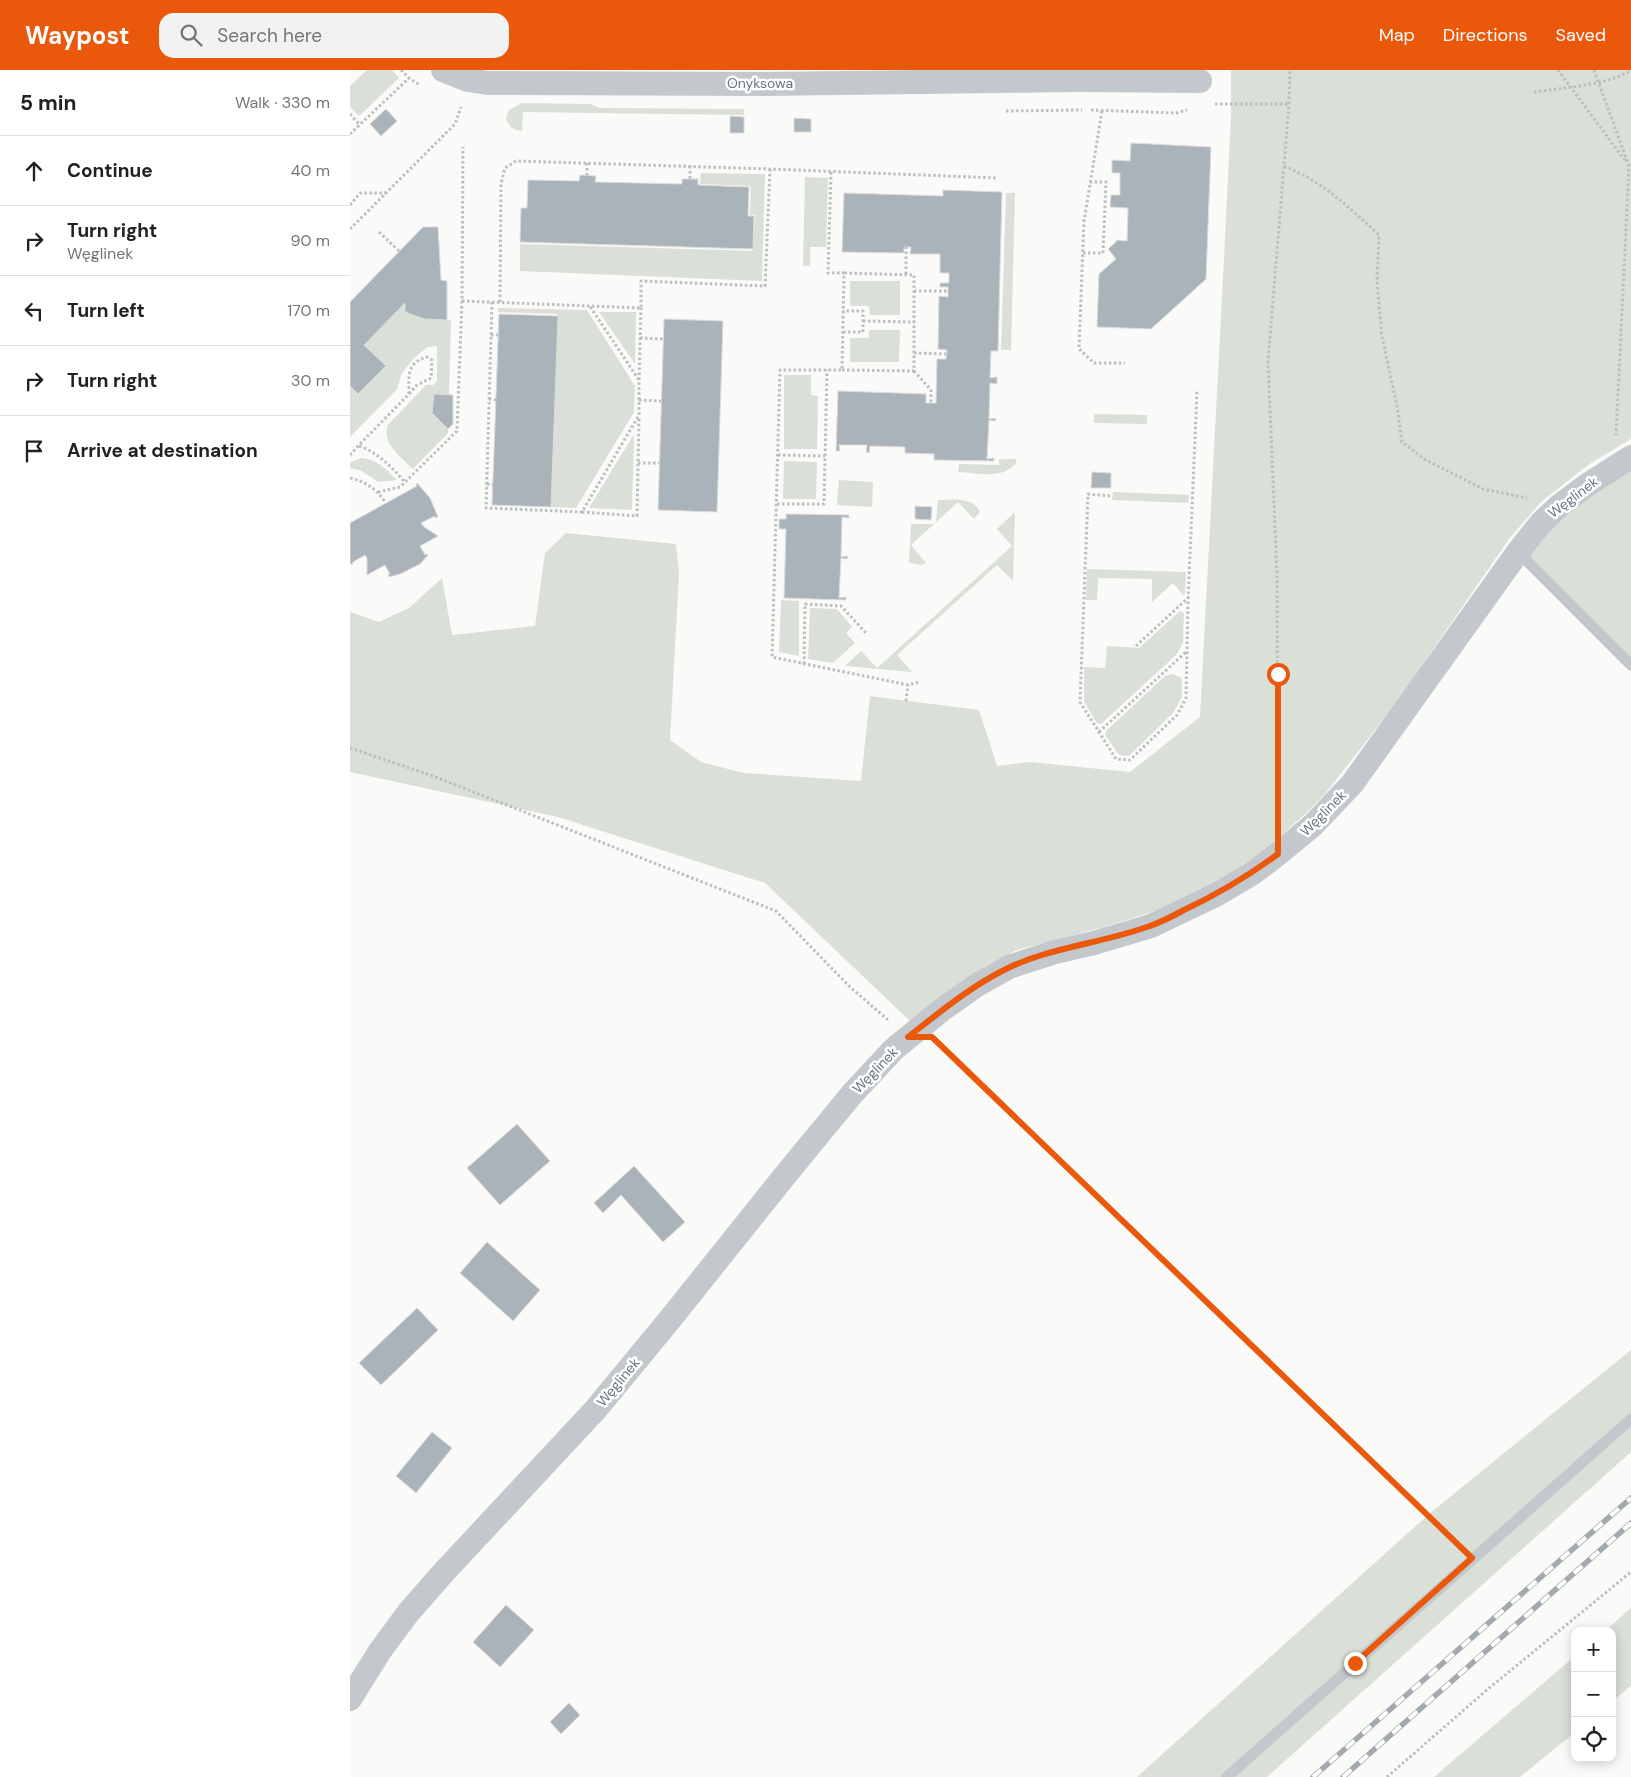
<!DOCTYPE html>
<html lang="en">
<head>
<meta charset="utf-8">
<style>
	:root { --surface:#fff; --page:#f2f2f2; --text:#202124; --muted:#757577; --line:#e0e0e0; --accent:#ea580c }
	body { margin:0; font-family:"DM Sans",sans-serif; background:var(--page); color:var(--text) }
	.controls { position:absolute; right:15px; bottom:15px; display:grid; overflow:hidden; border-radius:10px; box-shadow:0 2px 12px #0003 }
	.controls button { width:45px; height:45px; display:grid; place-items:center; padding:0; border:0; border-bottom:1px solid var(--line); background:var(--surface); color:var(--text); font:25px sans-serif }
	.stop { position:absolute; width:15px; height:15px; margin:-11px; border:4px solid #ea580c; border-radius:50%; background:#fff }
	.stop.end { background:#ea580c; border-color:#fff; box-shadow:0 1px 5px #0008 }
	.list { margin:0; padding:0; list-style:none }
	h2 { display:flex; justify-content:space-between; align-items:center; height:65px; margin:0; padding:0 20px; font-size:21px }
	h2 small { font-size:16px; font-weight:400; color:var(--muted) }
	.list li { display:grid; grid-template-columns:32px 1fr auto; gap:15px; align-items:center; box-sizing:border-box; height:70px; padding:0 20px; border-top:1px solid var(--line) }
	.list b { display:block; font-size:19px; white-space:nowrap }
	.list p { margin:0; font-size:16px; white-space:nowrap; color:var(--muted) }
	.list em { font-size:16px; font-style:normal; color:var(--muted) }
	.icon { flex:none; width:28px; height:28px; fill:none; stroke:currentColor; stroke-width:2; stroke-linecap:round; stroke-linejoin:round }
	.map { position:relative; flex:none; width:1281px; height:1707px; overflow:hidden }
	header { display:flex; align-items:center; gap:30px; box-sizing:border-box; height:70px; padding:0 25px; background:var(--accent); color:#fff }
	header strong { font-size:24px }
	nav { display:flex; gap:28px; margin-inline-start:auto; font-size:18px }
	.search { width:350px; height:45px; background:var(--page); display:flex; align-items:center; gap:12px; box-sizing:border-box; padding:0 18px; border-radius:15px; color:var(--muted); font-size:19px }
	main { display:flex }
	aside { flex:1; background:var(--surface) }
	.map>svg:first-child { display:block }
</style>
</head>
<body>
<header>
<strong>Waypost</strong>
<div class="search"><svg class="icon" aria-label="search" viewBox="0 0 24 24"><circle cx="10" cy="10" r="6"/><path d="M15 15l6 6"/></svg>Search here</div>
<nav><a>Map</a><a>Directions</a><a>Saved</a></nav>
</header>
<main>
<aside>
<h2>5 min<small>Walk · 330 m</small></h2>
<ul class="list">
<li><svg class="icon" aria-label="ahead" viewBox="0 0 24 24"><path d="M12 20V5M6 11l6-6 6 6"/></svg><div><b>Continue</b></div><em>40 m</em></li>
<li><svg class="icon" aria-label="right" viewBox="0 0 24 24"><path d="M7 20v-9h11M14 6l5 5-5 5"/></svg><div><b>Turn right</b><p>Węglinek</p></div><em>90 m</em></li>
<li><svg class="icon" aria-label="left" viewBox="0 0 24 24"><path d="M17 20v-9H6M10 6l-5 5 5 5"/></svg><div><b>Turn left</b></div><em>170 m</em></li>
<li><svg class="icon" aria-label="right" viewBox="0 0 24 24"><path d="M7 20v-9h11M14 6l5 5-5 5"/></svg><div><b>Turn right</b></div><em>30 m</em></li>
<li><svg class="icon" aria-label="arrive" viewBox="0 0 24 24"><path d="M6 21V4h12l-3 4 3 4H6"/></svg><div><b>Arrive at destination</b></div></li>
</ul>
</aside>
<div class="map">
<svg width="1281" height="1707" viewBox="0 0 1281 1707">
	<rect width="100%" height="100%" fill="#fafaf8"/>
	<!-- green -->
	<g fill="#dadfd7">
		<polygon points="17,0 42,0 49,8 9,46 0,37 0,16"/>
		<polygon points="881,0 1281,0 1281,369 1238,395 1191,432 1159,469 1046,633 975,724 954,745 917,778 868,813 809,840 754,857 667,880 635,896 560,951 415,813 208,747 0,702 0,542 29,552 59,538 92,508 102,565 185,556 195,483 216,463 326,474 329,503 320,670 351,692 394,703 511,711 520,626 629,640 647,696 680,692 780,702 850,647 874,189 881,48"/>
		<path d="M172,33L240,34L250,38L394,39V45L173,42L172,61C163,60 160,58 156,49L159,40Z"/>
		<polygon points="351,103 415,104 412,211 170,201 170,174 403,181 405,145 400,145 401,116 350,114"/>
		<polygon points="455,107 478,108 476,177 460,177 460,196 453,196"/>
		<polygon points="656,123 665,123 661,280 651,280"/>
		<polygon points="500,211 550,211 550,245 520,245 519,236 500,236"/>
		<path d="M55,233V242L74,249L101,250L99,325L84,324L82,343L98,359V363L63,399C51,387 31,373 38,355L76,315H83L87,311V276L77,277L64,288L52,303L47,319L0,367V316L8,324L35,296L14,275Z"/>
		<polygon points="148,238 237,240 285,316 284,342 226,438 201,437 207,244 148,242"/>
		<polygon points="249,242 286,242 285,294"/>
		<polygon points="519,260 550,260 549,292 500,292 500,268 519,268"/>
		<polygon points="434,305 461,305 461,325 468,326 467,379 434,379"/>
		<polygon points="744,344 797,345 797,354 744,353"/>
		<polygon points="284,364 282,440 239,438"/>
		<path d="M11,388C27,389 36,399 47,410L28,412L12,401L0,398V393Z"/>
		<path d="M649,389H666V393C653,410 627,403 608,402L609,394L649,395Z"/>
		<polygon points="434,391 467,392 466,429 433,429"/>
		<polygon points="1281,399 1281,595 1176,489 1214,444"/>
		<polygon points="489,410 523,412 522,437 487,435"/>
		<polygon points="763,422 839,425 838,433 762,430"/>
		<path d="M588,430C603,430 622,426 630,442L624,449L608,432L561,475L576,493L572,495L559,493L561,454H583L586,452Z"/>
		<polygon points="665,442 663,511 647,495 547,585 562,602 495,596 511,581 527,598 662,476 647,459"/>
		<polygon points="737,499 836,502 835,524 833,525 823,513 802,532 802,509 748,508 747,530 736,530"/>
		<polygon points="431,530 449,531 449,586 429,582"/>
		<polygon points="460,538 487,539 502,557 496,563 505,573 483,593 458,589"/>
		<polygon points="830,541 834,543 833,573 826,585 751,654 747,653 734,632 734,597 755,598 757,576 789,578"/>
		<polygon points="822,604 832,608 832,627 823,643 779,686 769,685 755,665 756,661 815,606"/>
		<polygon points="1281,1280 1281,1382 917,1707 787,1707 1079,1444"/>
		<polygon points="1281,1538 1281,1616 1262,1631 1262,1561 1255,1561"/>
		<polygon points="1225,1586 1225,1662 1170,1707 1084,1707"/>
	</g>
	<!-- building -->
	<g fill="#aab3b9" stroke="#dcdcda">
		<polygon points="36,39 47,51 31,66 20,54"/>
		<polygon points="380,46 394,47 394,63 380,63"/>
		<polygon points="444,48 461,49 461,62 444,62"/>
		<polygon points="781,73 861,77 856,209 801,259 747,257 749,204 766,189 758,179 766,172 766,170 777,171 778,138 760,137 761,125 770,125 770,103 762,103 762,90 780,91"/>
		<polygon points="230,105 246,106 245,112 332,114 332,109 348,109 348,115 399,117 398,146 404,146 403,179 170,172 171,138 177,138 178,110 229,111"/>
		<polygon points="593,120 652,122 648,281 641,281 640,308 647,307 647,314 640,313 639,349 646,348 645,351 639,350 637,389 644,388 644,391 584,390 584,384 555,383 555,377 520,376 519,383 516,382 517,375 489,375 490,381 486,381 488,321 576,324 576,333 586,333 587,289 596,289 597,280 588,279 589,226 598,227 598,217 590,217 590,213 599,213 599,203 590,203 590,184 560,184 561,177 554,177 554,183 492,182 494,123 593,126"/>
		<polygon points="73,157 88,157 91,210 97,211 97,250 74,249 55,242 55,233 14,275 36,296 8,324 0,316 0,232"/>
		<polygon points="149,244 208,246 201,437 142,435"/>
		<polygon points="314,249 373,251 367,442 308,440"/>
		<polygon points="84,324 103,325 103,354 98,359 82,343"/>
		<polygon points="742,402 761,403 761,418 741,418"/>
		<polygon points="67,413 80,428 88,447 85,448 85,446 71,453 74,457 88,466 70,476 75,485 76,484 78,485 70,494 50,504 39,507 38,504 40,504 35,495 17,505 17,488 15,485 3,492 2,495 0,493 0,453 67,416 66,415"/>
		<polygon points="565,436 582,437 581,450 565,449"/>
		<polygon points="436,444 499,445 499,448 492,447 491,487 498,486 497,489 491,488 489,528 496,527 496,530 434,528 436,459 429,459 429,449 436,449"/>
		<polygon points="167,1054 200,1091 150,1135 117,1098"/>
		<polygon points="284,1096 335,1152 313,1172 271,1125 253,1143 244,1133"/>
		<polygon points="137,1172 190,1220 163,1251 110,1203"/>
		<polygon points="67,1238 88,1260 31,1315 9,1293"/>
		<polygon points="82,1362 102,1378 66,1423 46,1406"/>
		<polygon points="156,1535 184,1560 150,1597 123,1572"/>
		<polygon points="219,1633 230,1645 211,1664 200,1652"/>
	</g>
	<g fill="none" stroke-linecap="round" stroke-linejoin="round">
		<!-- path -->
		<g stroke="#bbbfc2" stroke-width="3" stroke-dasharray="2.5 2.5" stroke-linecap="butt">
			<polyline points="51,0 59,8 70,15"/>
			<polyline points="1208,0 1276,92"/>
			<polyline points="1244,0 1279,96 1266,365"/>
			<path d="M1184,22C1211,18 1260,15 1281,0"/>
			<polyline points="865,34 939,34"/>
			<polyline points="741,40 826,43 837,40"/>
			<polyline points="656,41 732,40"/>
			<polyline points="752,41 734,151 729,279 744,293 775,293"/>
			<polyline points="0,44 10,55"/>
			<polyline points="0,64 59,8"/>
			<polyline points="237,93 237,106"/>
			<polyline points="340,96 340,109"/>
			<path d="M934,96C973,112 999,137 1029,165L1027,211L1032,267L1047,336L1052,372L1074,389L1133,419L1177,428"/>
			<polyline points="481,102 478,203 494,203 492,300 430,300 422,587 558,615 570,612"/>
			<polyline points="0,135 10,123 36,123"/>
			<polyline points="0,159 105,54 111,37"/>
			<polyline points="29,162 49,181"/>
			<polyline points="733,183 753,183 756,112 740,112"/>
			<polyline points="556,204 556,177"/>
			<polyline points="564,221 598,221"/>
			<polyline points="112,231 291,238 291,211 415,216 420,99"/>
			<polyline points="142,232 136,438 232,442 289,345 289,310 239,235"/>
			<polyline points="150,232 151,114 155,98 166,91 420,99 647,108"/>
			<polyline points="513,251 564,252"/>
			<polyline points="493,262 513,262 513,241 493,241"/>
			<polyline points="141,265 148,265"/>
			<polyline points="290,268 313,269"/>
			<polyline points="564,283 596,284"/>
			<polyline points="492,300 564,301 564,205 494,203"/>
			<polyline points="564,301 581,320 581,333"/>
			<polyline points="289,310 291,238"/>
			<polyline points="139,329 146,330"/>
			<polyline points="289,330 311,331"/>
			<path d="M9,376C29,383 41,397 55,412"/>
			<path d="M0,385L8,376L59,324L67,315L81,308L82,290L77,287C56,293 59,306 59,324"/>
			<polyline points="428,385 475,386"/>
			<polyline points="288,393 309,393"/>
			<path d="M0,408C17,412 26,419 36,433"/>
			<polyline points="137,414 143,415"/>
			<polyline points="28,422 50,417 107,361 112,231 113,77"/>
			<polyline points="760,426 738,424 730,632 766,689 780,690 827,645 836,628 838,532 847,321"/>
			<polyline points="427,434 474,434 477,300"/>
			<polyline points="232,442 287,446 289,347"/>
			<polyline points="786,576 839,527"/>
			<polyline points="454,594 455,534 491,536 516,563"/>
			<polyline points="556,631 558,615"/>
			<polyline points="749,662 837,581"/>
			<polyline points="0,678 83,706 426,841 499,916 538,950"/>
			<polyline points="928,748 927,504 918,292 939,34 940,0"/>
			<polyline points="590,975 1107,1474"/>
			<polyline points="1037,1707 1138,1619 1281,1502"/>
		</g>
		<!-- lane -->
		<g stroke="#c3c8cc" stroke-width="11">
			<polyline points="1168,482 1281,595"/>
			<polyline points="877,1707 1281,1349"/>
		</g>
		<!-- street -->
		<g stroke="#c3c8cc" stroke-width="24">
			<polyline points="93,0 118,10 138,13 413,14 729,10 850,11"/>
			<polyline points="0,1629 30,1581 58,1543 93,1503 246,1339 321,1248 437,1103 502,1024 544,979 593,939 627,915 659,897 705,882 744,873 801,856 866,825 903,803 928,784 963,755 1002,714 1168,482 1191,453 1209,436 1237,415 1281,387"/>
		</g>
		<defs>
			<g id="rail">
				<polyline points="963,1707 1281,1428"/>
				<polyline points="993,1707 1281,1453"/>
			</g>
		</defs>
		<!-- rail casing -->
		<use href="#rail" stroke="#a2aab0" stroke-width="5.5"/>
		<!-- rail -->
		<use href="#rail" stroke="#fff" stroke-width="4" stroke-dasharray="11" stroke-linecap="butt"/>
	</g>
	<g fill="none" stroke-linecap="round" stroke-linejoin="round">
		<!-- route -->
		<path stroke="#ea580c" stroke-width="6" d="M928,604V784C898,806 868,824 834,840C823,846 811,852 800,856C753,873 702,877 658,898C621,916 590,942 558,967H582L1122,1488L1005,1593"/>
	</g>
	<g text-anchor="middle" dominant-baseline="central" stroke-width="5" stroke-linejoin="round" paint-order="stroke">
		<!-- street labels -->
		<g font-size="14" fill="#657683" stroke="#fff">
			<text x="410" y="13">Onyksowa</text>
			<text transform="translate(1223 427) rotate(-37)">Węglinek</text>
			<text transform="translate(973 743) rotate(-45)">Węglinek</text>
			<text transform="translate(525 1000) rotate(-46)">Węglinek</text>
			<text transform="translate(268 1312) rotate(-50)">Węglinek</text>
		</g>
	</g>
</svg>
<div class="controls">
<button>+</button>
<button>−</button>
<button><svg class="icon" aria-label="locate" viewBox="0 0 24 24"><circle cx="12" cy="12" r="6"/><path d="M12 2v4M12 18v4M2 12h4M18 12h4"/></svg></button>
</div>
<div class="stop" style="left:928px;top:604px"></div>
<div class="stop end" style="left:1005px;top:1593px"></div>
</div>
</main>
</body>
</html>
